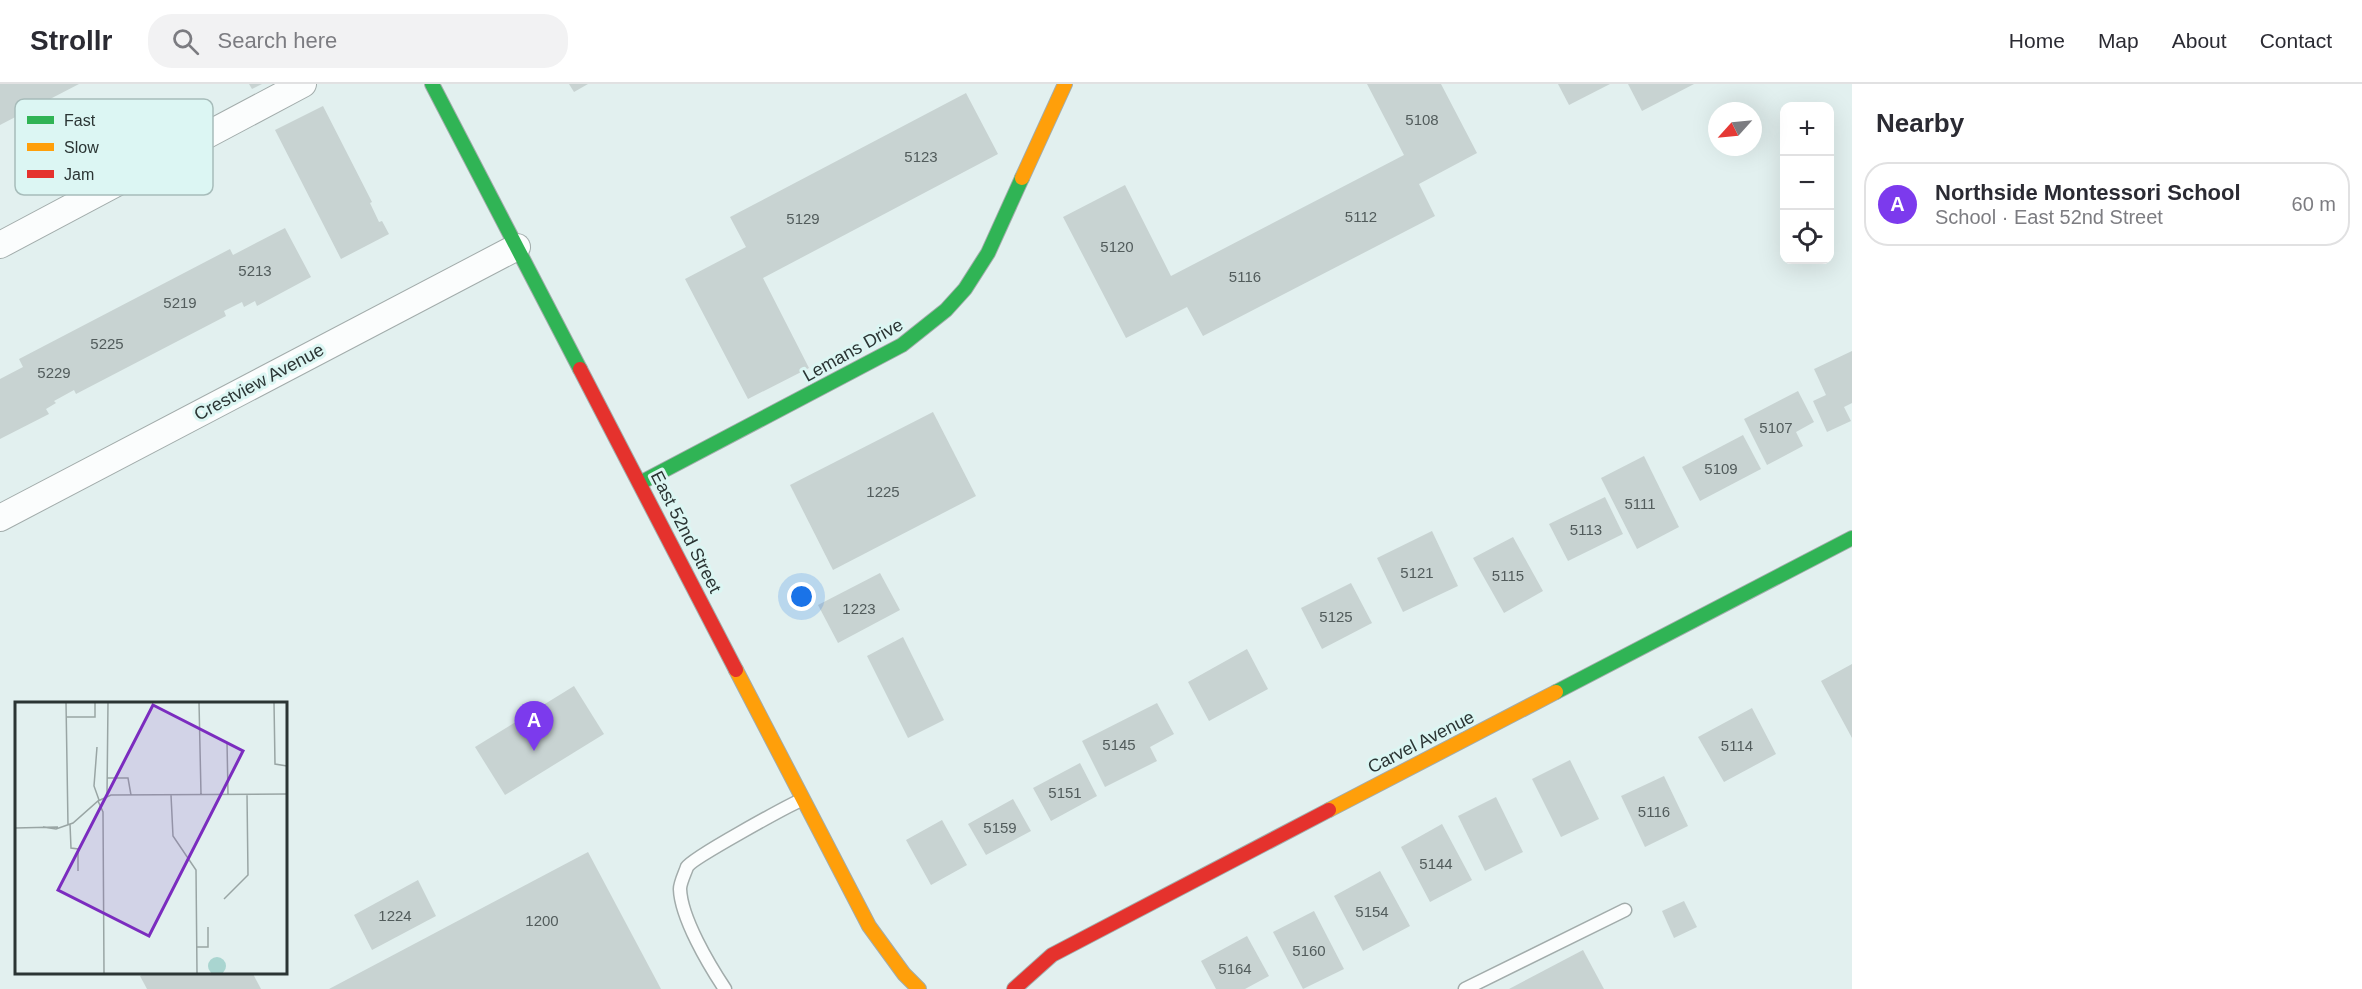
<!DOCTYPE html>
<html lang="en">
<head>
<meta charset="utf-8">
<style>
	:root { --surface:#fff; --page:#f2f2f3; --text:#2b2b33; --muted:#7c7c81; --line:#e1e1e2; --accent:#7c3aed }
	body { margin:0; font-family:Helvetica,sans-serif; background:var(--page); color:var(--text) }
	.controls { position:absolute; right:18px; top:18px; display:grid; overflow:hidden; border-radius:12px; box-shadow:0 6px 24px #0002 }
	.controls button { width:54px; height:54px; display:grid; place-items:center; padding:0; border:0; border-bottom:2px solid var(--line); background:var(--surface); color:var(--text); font:30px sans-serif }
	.compass { position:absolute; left:1708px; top:18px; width:54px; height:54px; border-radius:50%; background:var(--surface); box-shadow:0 6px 24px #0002; rotate:243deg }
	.you { position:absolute; left:802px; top:513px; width:21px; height:21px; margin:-15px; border:4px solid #fff; border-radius:50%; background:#1a73e8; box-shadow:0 0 0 9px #1a73e833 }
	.badge { display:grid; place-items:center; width:39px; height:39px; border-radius:50%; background:var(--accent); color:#fff; font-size:20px; font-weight:700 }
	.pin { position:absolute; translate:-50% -50px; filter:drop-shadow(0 2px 3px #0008) }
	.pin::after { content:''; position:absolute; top:32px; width:21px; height:18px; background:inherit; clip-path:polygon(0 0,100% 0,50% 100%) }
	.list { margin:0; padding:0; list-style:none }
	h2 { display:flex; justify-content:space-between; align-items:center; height:78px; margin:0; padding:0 24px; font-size:26px }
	h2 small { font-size:20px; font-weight:400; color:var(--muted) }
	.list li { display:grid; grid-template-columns:39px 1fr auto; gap:18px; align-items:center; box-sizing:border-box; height:84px; margin:0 12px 12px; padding:0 12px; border:2px solid var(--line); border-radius:24px }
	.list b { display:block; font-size:22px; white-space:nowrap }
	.list p { margin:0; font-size:20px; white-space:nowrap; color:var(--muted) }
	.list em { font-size:20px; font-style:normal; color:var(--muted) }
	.icon { flex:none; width:33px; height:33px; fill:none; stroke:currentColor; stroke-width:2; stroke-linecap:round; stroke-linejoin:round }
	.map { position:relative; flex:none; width:1852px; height:905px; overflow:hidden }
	header { display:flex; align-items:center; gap:36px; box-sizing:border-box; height:84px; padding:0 30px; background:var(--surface); border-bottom:2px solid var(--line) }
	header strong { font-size:28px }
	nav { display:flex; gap:33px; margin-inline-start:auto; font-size:21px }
	.search { width:420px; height:54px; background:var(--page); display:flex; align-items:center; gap:15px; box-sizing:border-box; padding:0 21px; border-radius:24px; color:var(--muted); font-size:22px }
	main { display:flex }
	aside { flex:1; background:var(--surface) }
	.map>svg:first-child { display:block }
</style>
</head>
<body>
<header>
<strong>Strollr</strong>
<div class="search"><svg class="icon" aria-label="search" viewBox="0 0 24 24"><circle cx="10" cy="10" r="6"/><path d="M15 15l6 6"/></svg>Search here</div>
<nav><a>Home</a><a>Map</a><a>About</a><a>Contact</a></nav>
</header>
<main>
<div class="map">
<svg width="1852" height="905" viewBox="0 0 1852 905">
	<rect width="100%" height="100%" fill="#e2f0ef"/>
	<!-- building -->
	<g fill="#c8d3d2">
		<polygon points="0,0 79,0 0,41"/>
		<polygon points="249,0 262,0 252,5"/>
		<polygon points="569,0 588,0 574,8"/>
		<polygon points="1367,0 1441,0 1477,69 1419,100 1435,132 1203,252 1187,223 1126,254 1063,133 1125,101 1171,192 1404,71"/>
		<polygon points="1558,0 1610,0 1569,21"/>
		<polygon points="1628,0 1694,0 1642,27"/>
		<polygon points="966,9 998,70 763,194 809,284 748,315 685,195 746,163 730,133"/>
		<polygon points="323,22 372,118 370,119 379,138 382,137 389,150 341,175 275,46"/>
		<polygon points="285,144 311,193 257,222 255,217 244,223 242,218 224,227 226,232 76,310 74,306 54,317 56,319 46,325 49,330 0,355 0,295 23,283 19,275 230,165 233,171"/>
		<polygon points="1852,267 1852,319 1844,323 1851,337 1827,348 1813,317 1826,311 1814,285"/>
		<polygon points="1798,307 1814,338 1796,348 1803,362 1767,381 1744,335"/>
		<polygon points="933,328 976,412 833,486 790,401"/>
		<polygon points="1743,351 1761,385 1700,417 1682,383"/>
		<polygon points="1644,372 1679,443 1637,465 1601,394"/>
		<polygon points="1605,413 1623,450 1568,477 1549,440"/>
		<polygon points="1432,447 1458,502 1403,528 1377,474"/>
		<polygon points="1513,453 1543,507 1504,529 1473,474"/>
		<polygon points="880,489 900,526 838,559 818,521"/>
		<polygon points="1351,499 1372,539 1322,565 1301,524"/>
		<polygon points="903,553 944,636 908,654 867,572"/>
		<polygon points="1247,565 1268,605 1209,637 1188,598"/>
		<polygon points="1852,580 1852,654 1821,597"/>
		<polygon points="574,602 604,650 505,711 475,663"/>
		<polygon points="1157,619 1174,650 1150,663 1157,677 1105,703 1082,657"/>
		<polygon points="1752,624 1776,670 1724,698 1698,653"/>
		<polygon points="1570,676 1599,735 1561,753 1532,695"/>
		<polygon points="1080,679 1097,712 1051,737 1033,704"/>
		<polygon points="1664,692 1688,742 1645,763 1621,712"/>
		<polygon points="1496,713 1523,768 1485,787 1458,732"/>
		<polygon points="1013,715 1031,747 986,771 968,740"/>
		<polygon points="942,736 967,781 931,801 906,756"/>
		<polygon points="1442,740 1472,796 1430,818 1401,763"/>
		<polygon points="588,768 661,905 329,905"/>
		<polygon points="1380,787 1410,842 1363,867 1334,812"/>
		<polygon points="418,796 436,832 372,866 354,831"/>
		<polygon points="1684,817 1697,843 1674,854 1662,827"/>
		<polygon points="1314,827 1344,885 1303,905 1273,848"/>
		<polygon points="1247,852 1269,892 1245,905 1216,905 1201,877"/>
		<polygon points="1583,866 1604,905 1509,905"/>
		<polygon points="147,888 252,888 261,905 147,905 140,892"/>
	</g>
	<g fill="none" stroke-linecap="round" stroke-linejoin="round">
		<defs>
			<g id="lane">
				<path d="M725,905C709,881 681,834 680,805C680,799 685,789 687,783C692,774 786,723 801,716"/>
				<polyline points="1465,905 1625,826"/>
			</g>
			<g id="street">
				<polyline points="0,161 303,0"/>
				<polyline points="0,434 517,163"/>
			</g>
			<g id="fast">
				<polyline points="432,0 580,285"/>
				<polyline points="640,399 902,261 946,226 965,205 988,169 1022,94"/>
				<polyline points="1556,608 1852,454"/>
			</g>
			<g id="slow">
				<polyline points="1022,94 1065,0"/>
				<polyline points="736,586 869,842 904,890 919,905"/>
				<polyline points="1329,726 1556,608"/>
			</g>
			<g id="jam">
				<polyline points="580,285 736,586"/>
				<polyline points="1014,905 1052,871 1329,726"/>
			</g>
		</defs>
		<!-- lane casing -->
		<use href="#lane" stroke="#a2acab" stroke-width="15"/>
		<!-- street casing -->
		<use href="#street" stroke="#a2acab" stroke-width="28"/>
		<!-- fast casing -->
		<use href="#fast" stroke="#a2acab" stroke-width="16"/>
		<!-- slow casing -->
		<use href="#slow" stroke="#a2acab" stroke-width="16"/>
		<!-- jam casing -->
		<use href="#jam" stroke="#a2acab" stroke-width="16"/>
		<!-- lane -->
		<use href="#lane" stroke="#fbfdfd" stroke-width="12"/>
		<!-- street -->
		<use href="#street" stroke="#fbfdfd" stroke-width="26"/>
		<!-- fast -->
		<use href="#fast" stroke="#30b455" stroke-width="14"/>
		<!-- slow -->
		<use href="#slow" stroke="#ff9f0a" stroke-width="14"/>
		<!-- jam -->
		<use href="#jam" stroke="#e5322d" stroke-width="14"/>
	</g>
	<g text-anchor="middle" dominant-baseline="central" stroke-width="6" stroke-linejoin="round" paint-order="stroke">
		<!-- number labels -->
		<g font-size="15" fill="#525c5c">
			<text x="1422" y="35">5108</text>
			<text x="921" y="72">5123</text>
			<text x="1361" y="132">5112</text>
			<text x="803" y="134">5129</text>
			<text x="1117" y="162">5120</text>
			<text x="255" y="186">5213</text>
			<text x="1245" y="192">5116</text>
			<text x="180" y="218">5219</text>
			<text x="107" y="259">5225</text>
			<text x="54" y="288">5229</text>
			<text x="1776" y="343">5107</text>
			<text x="1721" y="384">5109</text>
			<text x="883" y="407">1225</text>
			<text x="1640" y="419">5111</text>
			<text x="1586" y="445">5113</text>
			<text x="1417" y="488">5121</text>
			<text x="1508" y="491">5115</text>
			<text x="859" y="524">1223</text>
			<text x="1336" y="532">5125</text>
			<text x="1119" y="660">5145</text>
			<text x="1737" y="661">5114</text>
			<text x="1065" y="708">5151</text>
			<text x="1654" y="727">5116</text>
			<text x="1000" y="743">5159</text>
			<text x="1436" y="779">5144</text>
			<text x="1372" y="827">5154</text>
			<text x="395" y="831">1224</text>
			<text x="542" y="836">1200</text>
			<text x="1309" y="866">5160</text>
			<text x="1235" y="884">5164</text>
		</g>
		<!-- street labels -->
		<g font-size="18" fill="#2b3534" stroke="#dcf6f3">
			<text transform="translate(853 266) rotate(-29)">Lemans Drive</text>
			<text transform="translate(259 298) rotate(-28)">Crestview Avenue</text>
			<text transform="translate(686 448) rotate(63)">East 52nd Street</text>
			<text transform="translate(1421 658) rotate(-27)">Carvel Avenue</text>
		</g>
	</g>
	<!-- overview -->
	<g transform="translate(15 618)">
		<rect width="272" height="272" fill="#e2f0ef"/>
		<path d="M193 264a9 9 0 1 1 18 0a9 9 0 1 1-18 0Z" fill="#a9d5d0"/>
		<path fill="none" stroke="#99a5a4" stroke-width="1.5" d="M51,0L53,123M184,0L186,92M259,0L260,62L272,64M51,15H80V0M212,40L213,92M82,45L79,84L84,98M92,76H113L116,93M156,93L158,134L181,168L182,271M92,94L93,0M83,99L88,110L89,271M55,122L56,146L63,147V169M28,125L41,127L58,121L83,99L96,93L272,92M0,126L43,125M209,197L233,173L232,92M182,245H193V225"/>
		<path fill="#7b2cbf" fill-opacity="0.15" stroke="#7b2cbf" stroke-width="3" d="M138,3L228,49L134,234L43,188Z"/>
		<rect width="272" height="272" fill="none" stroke="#2b3534" stroke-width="3"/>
	</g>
	<!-- legend -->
	<rect x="15" y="15" width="198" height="96" rx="9" fill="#dcf6f3" stroke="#a7bcba" stroke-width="1.5"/>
	<rect x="27" y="32" width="27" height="8" fill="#30b455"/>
	<rect x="27" y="59" width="27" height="8" fill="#ff9f0a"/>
	<rect x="27" y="86" width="27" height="8" fill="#e5322d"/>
	<g font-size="16" fill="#2b3534">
		<text x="64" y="42">Fast</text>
		<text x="64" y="69">Slow</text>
		<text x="64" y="96">Jam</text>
	</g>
</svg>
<div class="controls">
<button>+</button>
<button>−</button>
<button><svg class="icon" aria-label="locate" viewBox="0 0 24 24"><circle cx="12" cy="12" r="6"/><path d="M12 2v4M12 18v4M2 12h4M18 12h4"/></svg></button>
</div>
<svg class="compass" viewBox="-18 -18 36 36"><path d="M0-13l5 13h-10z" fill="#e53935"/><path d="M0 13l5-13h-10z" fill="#7c7c81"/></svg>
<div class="you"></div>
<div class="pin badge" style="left:534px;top:667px">A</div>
</div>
<aside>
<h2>Nearby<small></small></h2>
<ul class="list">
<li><span class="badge">A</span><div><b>Northside Montessori School</b><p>School · East 52nd Street</p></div><em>60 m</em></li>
</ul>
</aside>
</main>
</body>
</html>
